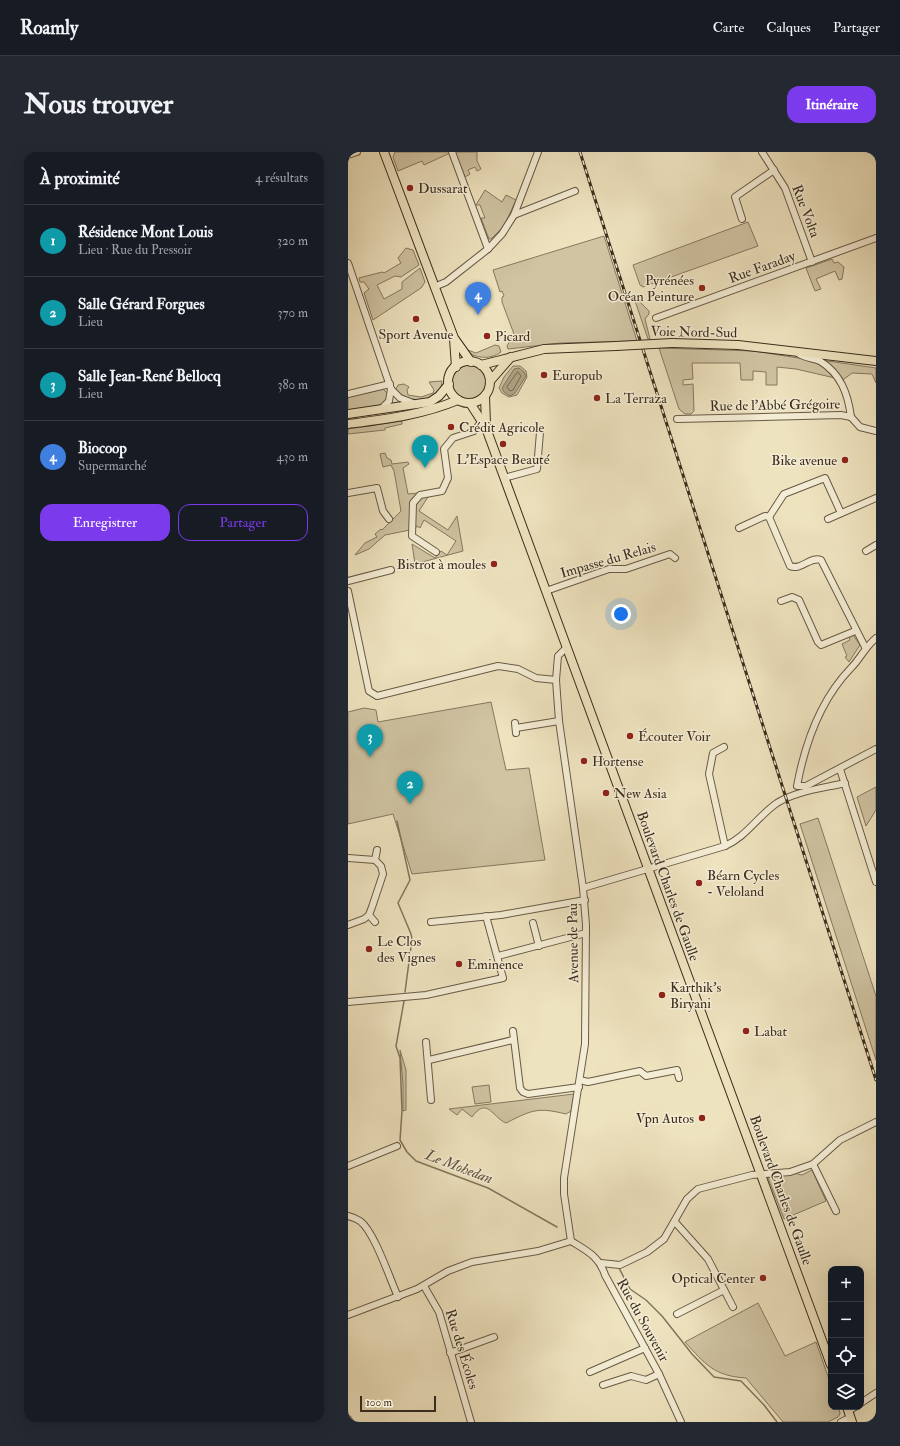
<!DOCTYPE html>
<html lang="fr">
<head>
<meta charset="utf-8">
<style>
	:root { --surface:#171b24; --page:#242831; --text:#f1f3f6; --muted:#9ea1a6; --line:#363941; --accent:#7c3aed }
	body { margin:0; font-family:"IM FELL Double Pica",serif; background:var(--page); color:var(--text) }
	.controls { position:absolute; right:12px; bottom:12px; display:grid; overflow:hidden; border-radius:8px; box-shadow:0 4px 16px #0002 }
	.controls button { width:36px; height:36px; display:grid; place-items:center; padding:0; border:0; border-bottom:1px solid var(--line); background:var(--surface); color:var(--text); font:20px sans-serif }
	.scale { position:absolute; left:12px; bottom:10px; width:76px; box-sizing:border-box; padding-left:4px; border:2px solid #3c2d1d; border-top:0; font-size:11px; line-height:14px; white-space:nowrap; color:#3c2d1d; -webkit-text-stroke:3px #f4edd5; paint-order:stroke }
	.you { position:absolute; left:273px; top:462px; width:14px; height:14px; margin:-10px; border:3px solid #fff; border-radius:50%; background:#1a73e8; box-shadow:0 0 0 6px #1a73e833 }
	.badge { display:grid; place-items:center; width:26px; height:26px; border-radius:50%; background:var(--accent); color:#fff; font-size:13px; font-weight:700 }
	.pin { position:absolute; translate:-50% -33px; filter:drop-shadow(0 1px 2px #0008) }
	.pin::after { content:''; position:absolute; top:21px; width:14px; height:12px; background:inherit; clip-path:polygon(0 0,100% 0,50% 100%) }
	.list { margin:0; padding:0; list-style:none }
	h2 { display:flex; justify-content:space-between; align-items:center; height:52px; margin:0; padding:0 16px; font-size:17px }
	h2 small { font-size:13px; font-weight:400; color:var(--muted) }
	.list li { display:grid; grid-template-columns:26px 1fr auto; gap:12px; align-items:center; box-sizing:border-box; height:72px; padding:0 16px; border-top:1px solid var(--line) }
	.list b { display:block; font-size:15px; white-space:nowrap }
	.list p { margin:0; font-size:13px; white-space:nowrap; color:var(--muted) }
	.list em { font-size:13px; font-style:normal; color:var(--muted) }
	.actions { display:flex; gap:8px; padding:12px 16px }
	.actions a { flex:1; padding:9px 0; border:1px solid var(--accent); border-radius:12px; text-align:center; font-size:14px; color:var(--accent) }
	.actions .main { background:var(--accent); color:#fff }
	.icon { flex:none; width:22px; height:22px; fill:none; stroke:currentColor; stroke-width:2; stroke-linecap:round; stroke-linejoin:round }
	.map { position:relative; flex:none; width:528px; height:1270px; overflow:hidden; border-radius:12px }
	header { display:flex; align-items:center; gap:24px; box-sizing:border-box; height:56px; padding:0 20px; background:var(--surface); border-bottom:1px solid var(--line) }
	header strong { font-size:19px }
	nav { display:flex; gap:22px; margin-inline-start:auto; font-size:14px }
	.intro { display:flex; align-items:center; justify-content:space-between; box-sizing:border-box; height:96px; padding:0 24px }
	h1 { margin:0; font-size:28px }
	.button { padding:10px 18px; border-radius:12px; background:var(--accent); color:#fff; font-size:14px; font-weight:700 }
	main { display:flex; gap:24px; padding:0 24px }
	aside { flex:1; background:var(--surface); border-radius:12px; box-shadow:0 4px 16px #0002 }
	.map>svg:first-child { display:block }
</style>
</head>
<body>
<header>
<strong>Roamly</strong>
<nav><a>Carte</a><a>Calques</a><a>Partager</a></nav>
</header>
<div class="intro"><h1>Nous trouver</h1><a class="button">Itinéraire</a></div>
<main>
<aside>
<h2>À proximité<small>4 résultats</small></h2>
<ul class="list">
<li><span class="badge" style="background:#0f9aa8">1</span><div><b>Résidence Mont Louis</b><p>Lieu · Rue du Pressoir</p></div><em>320 m</em></li>
<li><span class="badge" style="background:#0f9aa8">2</span><div><b>Salle Gérard Forgues</b><p>Lieu</p></div><em>370 m</em></li>
<li><span class="badge" style="background:#0f9aa8">3</span><div><b>Salle Jean-René Bellocq</b><p>Lieu</p></div><em>380 m</em></li>
<li><span class="badge" style="background:#3f7fe0">4</span><div><b>Biocoop</b><p>Supermarché</p></div><em>430 m</em></li>
</ul>
<div class="actions"><a class="main">Enregistrer</a><a>Partager</a></div>
</aside>
<div class="map">
<svg width="528" height="1270" viewBox="0 0 528 1270">
	<rect width="100%" height="100%" fill="#eee3bf"/>
	<filter id="stains"><feTurbulence type="fractalNoise" baseFrequency=".005" numOctaves="4"/><feColorMatrix values="0 0 0 0 .2 0 0 0 0 .09 0 0 0 0 .02 0 0 0 .5 -.17"/></filter>
	<radialGradient id="worn" r=".72"><stop offset=".6" stop-color="#630" stop-opacity="0"/><stop offset="1" stop-color="#630" stop-opacity=".3"/></radialGradient>
	<!-- green -->
	<g fill="#d0c4a3" stroke="#867860">
		<polygon points="47,0 101,0 102,1 76,13 74,9 50,19 45,5"/>
		<polygon points="107,0 129,0 129,9 133,17 129,19 127,15 120,18 122,22 117,25"/>
		<polygon points="137,38 154,50 158,43 168,48 156,74 143,87 141,87 133,66 137,66 132,53 128,53"/>
		<polygon points="400,70 410,94 295,135 292,133 285,113"/>
		<polygon points="256,84 289,189 212,191 160,197 159,194 166,182 154,150 154,145 156,144 154,139 152,140 145,118"/>
		<polygon points="58,96 65,98 71,113 53,125 47,124 29,133 36,147 54,137 54,130 72,116 77,130 73,136 25,168 16,141 21,137 16,130 12,130 11,126 34,120 36,121 53,111 50,106"/>
		<polygon points="484,107 486,111 490,110 496,115 494,127 491,128 487,119 468,127 473,137 467,139 458,116"/>
		<polygon points="285,143 301,159 301,162 297,167 302,187 300,187"/>
		<path d="M147,193L151,194L153,200C142,208 126,207 117,197L128,201Z"/>
		<polygon points="311,196 406,199 463,208 484,220 487,226 448,217 429,215 429,233 418,233 418,220 405,219 405,228 393,228 392,211 344,211 345,227 335,228 335,233 345,232 346,259 343,262 337,262 331,257"/>
		<polygon points="473,208 528,216 528,231 524,222 504,221 495,228 488,219"/>
		<circle cx="121" cy="230" r="17"/>
		<polygon points="165,214 172,214 178,219 179,225 169,243 161,245 154,241 151,236 156,225"/>
		<path d="M94,229C93,252 59,253 48,237L50,233L56,232L61,235L59,238L60,243L73,245L85,241L86,238L81,230Z"/>
		<polygon points="35,237 41,243 34,254 0,259 0,245"/>
		<polygon points="54,269 54,272 37,276 37,278 0,282 0,277"/>
		<polygon points="37,301 39,306 43,308 44,312 60,310 61,312 55,316 60,342 71,341 63,349 62,378 37,383 21,397 7,403 17,391 29,385 27,382 33,377 34,378 53,359 46,319 43,313 35,315 32,302"/>
		<path d="M77,344L80,345L71,359L100,378L109,364L115,399L67,412L64,392L87,406L93,399L99,403L108,389L76,368L72,376L69,374L67,377C67,363 62,349 77,344Z"/>
		<polygon points="505,483 512,493 501,510 497,505 499,504 494,492 502,488 501,485"/>
		<polygon points="143,550 158,618 181,616 197,708 64,722 45,662 0,672 0,560 16,556 28,558 30,570"/>
		<polygon points="528,635 528,658 518,674 509,645"/>
		<polygon points="470,666 528,844 528,908 452,672"/>
		<polygon points="52,898 58,918 58,958 55,959 55,933"/>
		<polygon points="141,933 143,950 127,952 124,935"/>
		<path d="M226,942L223,959L218,962C189,955 184,958 158,971C144,965 139,944 124,965L114,957L109,963L101,957Z"/>
		<polygon points="464,1018 478,1049 436,1067 420,1026 446,1021 454,1023"/>
		<path d="M410,1151L437,1204L468,1190L483,1233V1255H491L492,1262L490,1265L480,1270H435L398,1226C366,1224 357,1212 337,1190Z"/>
	</g>
	<!-- water -->
	<polygon fill="#b1a588" stroke="#82755d" points="171,216 176,220 178,224 167,241 162,244 156,240 154,236 166,217"/>
	<g fill="none" stroke-linecap="round" stroke-linejoin="round">
		<!-- shore -->
		<polygon stroke="#766952" stroke-width="1" points="170,220 173,224 165,238 162,239 159,235"/>
		<!-- stream -->
		<g stroke="#82755d" stroke-width="1.5">
			<polyline points="49,669 62,728 50,751 63,782 64,787 57,840"/>
			<polyline points="56,849 48,894 52,906 54,959 52,988 59,1000 68,1009 140,1036 209,1075"/>
			<polyline points="271,1116 282,1137 298,1148 314,1164 344,1202 366,1225 393,1229 416,1253 429,1270"/>
		</g>
		<defs>
			<g id="minor">
				<polyline points="104,0 140,97"/>
				<polyline points="414,0 437,36 464,110"/>
				<polyline points="0,3 9,0"/>
				<polyline points="166,63 190,0"/>
				<polyline points="394,67 387,45 426,18"/>
				<polyline points="0,111 43,237 41,249 34,256"/>
				<polyline points="86,135 98,130 140,97 154,82 166,63 227,39"/>
				<polyline points="308,166 528,86"/>
				<path d="M451,202C457,206 465,206 472,209C493,222 500,242 503,265"/>
				<polyline points="43,237 52,246 65,251"/>
				<polyline points="0,242 42,232"/>
				<polyline points="503,265 512,275 528,279"/>
				<polyline points="329,267 493,263 503,265"/>
				<polyline points="156,326 189,317 192,280"/>
				<polyline points="0,341 29,336 35,359 41,367"/>
				<polyline points="421,365 436,342 477,326 493,361"/>
				<polyline points="480,367 528,346"/>
				<path d="M391,376L417,364L421,365L442,414C453,419 462,404 473,408L517,495"/>
				<polyline points="518,399 528,393"/>
				<polyline points="88,400 64,384 65,351 72,343 94,339 100,326 96,297 105,286 126,279 134,269"/>
				<polyline points="0,429 43,418"/>
				<polyline points="0,439 21,539 29,544 150,514 170,517 188,526 208,528"/>
				<polyline points="198,439 261,417 278,417 322,402 327,406"/>
				<polyline points="433,449 444,445 451,448 470,490 473,493 507,479"/>
				<path d="M528,486C516,496 513,506 503,516C472,548 457,591 449,634H458L528,597"/>
				<polyline points="218,496 210,504 208,528 211,569 235,736 238,773 237,892 216,1026 216,1042 223,1089"/>
				<polyline points="167,571 168,581"/>
				<polyline points="168,576 211,569"/>
				<polyline points="376,595 365,601 361,622 377,694"/>
				<polyline points="492,617 528,730"/>
				<polyline points="0,706 27,708 33,714 35,722 24,755 21,763 16,767 0,773"/>
				<polyline points="27,708 29,698"/>
				<path d="M235,736L377,694C398,685 410,664 429,651C448,639 476,636 497,631"/>
				<polyline points="21,763 27,770"/>
				<polyline points="83,770 153,763 237,748"/>
				<polyline points="185,771 191,794"/>
				<polyline points="150,804 238,781"/>
				<polyline points="0,850 78,843 155,826 138,764"/>
				<polyline points="165,879 172,936 175,940 180,942 231,935"/>
				<polyline points="78,890 83,948"/>
				<polyline points="81,908 165,888"/>
				<polyline points="232,928 240,930 292,919 298,924 329,918 331,926"/>
				<polyline points="465,1012 488,1059"/>
				<polyline points="0,1014 49,994"/>
				<path d="M0,1064C4,1065 9,1067 12,1069C26,1079 42,1127 50,1145"/>
				<polyline points="327,1070 360,1107 385,1155"/>
				<path d="M223,1089C239,1099 251,1104 257,1123L311,1222L333,1270"/>
				<polyline points="253,1111 272,1113 299,1100 316,1087 339,1047 350,1037 404,1023 442,1020 465,1012 492,988 528,970"/>
				<polyline points="76,1134 91,1160 123,1270"/>
				<polyline points="329,1162 376,1138"/>
				<polyline points="0,1163 69,1137 100,1119 124,1110 190,1099 223,1089"/>
				<polyline points="102,1201 146,1185"/>
				<polyline points="242,1220 297,1196"/>
				<polyline points="255,1233 283,1224 298,1228 311,1222"/>
				<polyline points="513,1251 528,1241"/>
				<polyline points="500,1259 507,1255"/>
				<polyline points="0,1267 2,1270"/>
				<polyline points="493,1270 503,1265"/>
			</g>
			<g id="major">
				<polyline points="36,0 106,186 123,210"/>
				<polyline points="106,187 108,215"/>
				<polyline points="324,191 390,193 528,209"/>
				<circle cx="121" cy="230" r="21"/>
				<polyline points="133,213 196,197 268,194"/>
				<polyline points="142,229 163,205"/>
				<polyline points="137,244 138,273"/>
				<polyline points="122,251 138,276 483,1213"/>
				<polyline points="0,262 82,250 91,244 101,232"/>
				<path d="M0,272C39,267 74,263 110,248"/>
				<polyline points="499,1255 504,1270"/>
			</g>
		</defs>
		<!-- minor casing -->
		<use href="#minor" stroke="#685a46" stroke-width="8"/>
		<!-- major casing -->
		<use href="#major" stroke="#3c2d1d" stroke-width="10"/>
		<!-- minor -->
		<use href="#minor" stroke="#f4edd5" stroke-width="6"/>
		<!-- major -->
		<use href="#major" stroke="#eee3bf" stroke-width="8"/>
		<defs>
			<polyline id="rail" points="232,0 528,928"/>
		</defs>
		<!-- rail casing -->
		<use href="#rail" stroke="#3c2d1d" stroke-width="3"/>
		<!-- rail -->
		<use href="#rail" stroke="#f4edd5" stroke-width="1.5" stroke-dasharray="4.5" stroke-linecap="butt"/>
		<defs>
			<polyline id="major-bridge" points="268,194 324,191"/>
		</defs>
		<!-- major-bridge casing -->
		<use href="#major-bridge" stroke="#3c2d1d" stroke-width="10" stroke-linecap="butt"/>
		<!-- major-bridge -->
		<use href="#major-bridge" stroke="#eee3bf" stroke-width="8"/>
	</g>
	<!-- markers -->
	<g fill="#8f2418" stroke="#f4edd5" stroke-width="1.5">
		<circle cx="62" cy="36" r="4"/>
		<circle cx="354" cy="136" r="4"/>
		<circle cx="68" cy="167" r="4"/>
		<circle cx="139" cy="184" r="4"/>
		<circle cx="196" cy="223" r="4"/>
		<circle cx="249" cy="246" r="4"/>
		<circle cx="103" cy="275" r="4"/>
		<circle cx="155" cy="292" r="4"/>
		<circle cx="497" cy="308" r="4"/>
		<circle cx="146" cy="412" r="4"/>
		<circle cx="282" cy="584" r="4"/>
		<circle cx="236" cy="609" r="4"/>
		<circle cx="258" cy="641" r="4"/>
		<circle cx="351" cy="731" r="4"/>
		<circle cx="21" cy="797" r="4"/>
		<circle cx="111" cy="812" r="4"/>
		<circle cx="314" cy="843" r="4"/>
		<circle cx="398" cy="879" r="4"/>
		<circle cx="354" cy="966" r="4"/>
		<circle cx="415" cy="1126" r="4"/>
	</g>
	<g text-anchor="middle" dominant-baseline="central" stroke-width="3" stroke-linejoin="round" paint-order="stroke">
		<!-- poi labels -->
		<g font-size="14" fill="#3c2d1d" stroke="#f4edd5" text-anchor="start">
			<text x="70" y="36">Dussarat</text>
			<text x="346" y="128" text-anchor="end">Pyrénées<tspan x="346" dy="16">Océan Peinture</tspan></text>
			<text x="68" y="182" text-anchor="middle">Sport Avenue</text>
			<text x="147" y="184">Picard</text>
			<text x="204" y="223">Europub</text>
			<text x="257" y="246">La Terraza</text>
			<text x="111" y="275">Crédit Agricole</text>
			<text x="155" y="307" text-anchor="middle">L'Espace Beauté</text>
			<text x="489" y="308" text-anchor="end">Bike avenue</text>
			<text x="138" y="412" text-anchor="end">Bistrot à moules</text>
			<text x="290" y="584">Écouter Voir</text>
			<text x="244" y="609">Hortense</text>
			<text x="266" y="641">New Asia</text>
			<text x="359" y="723">Béarn Cycles<tspan x="359" dy="16">- Veloland</tspan></text>
			<text x="29" y="789">Le Clos<tspan x="29" dy="16">des Vignes</tspan></text>
			<text x="119" y="812">Eminence</text>
			<text x="322" y="835">Karthik’s<tspan x="322" dy="16">Biryani</tspan></text>
			<text x="406" y="879">Labat</text>
			<text x="346" y="966" text-anchor="end">Vpn Autos</text>
			<text x="407" y="1126" text-anchor="end">Optical Center</text>
		</g>
		<!-- street labels -->
		<g font-size="14" fill="#3c2d1d" stroke="#f4edd5">
			<text transform="translate(458 59) rotate(69)">Rue Volta</text>
			<text transform="translate(414 115) rotate(-20)">Rue Faraday</text>
			<text transform="translate(346 180) rotate(1)">Voie Nord-Sud</text>
			<text transform="translate(427 253) rotate(-1)">Rue de l'Abbé Grégoire</text>
			<text transform="translate(260 408) rotate(-16)">Impasse du Relais</text>
			<text transform="translate(320 734) rotate(70)">Boulevard Charles de Gaulle</text>
			<text transform="translate(225 791) rotate(-91)">Avenue de Pau</text>
			<text transform="translate(433 1038) rotate(70)">Boulevard Charles de Gaulle</text>
			<text transform="translate(295 1168) rotate(61)">Rue du Souvenir</text>
			<text transform="translate(114 1197) rotate(73)">Rue des Écoles</text>
		</g>
		<!-- water labels -->
		<g font-size="15" font-style="italic" fill="#5f513d" stroke="#f4edd5">
			<text transform="translate(111 1015) rotate(21)">Le Mohedan</text>
		</g>
	</g>
	<rect width="100%" height="100%" filter="url(#stains)"/>
	<rect width="100%" height="100%" fill="url(#worn)"/>
</svg>
<div class="controls">
<button>+</button>
<button>−</button>
<button><svg class="icon" aria-label="locate" viewBox="0 0 24 24"><circle cx="12" cy="12" r="6"/><path d="M12 2v4M12 18v4M2 12h4M18 12h4"/></svg></button>
<button><svg class="icon" aria-label="layers" viewBox="0 0 24 24"><path d="M12 4l9 5-9 5-9-5zM3 14l9 5 9-5"/></svg></button>
</div>
<div class="scale">100 m</div>
<div class="you"></div>
<div class="pin badge" style="left:77px;top:316px;background:#0f9aa8">1</div>
<div class="pin badge" style="left:62px;top:652px;background:#0f9aa8">2</div>
<div class="pin badge" style="left:22px;top:605px;background:#0f9aa8">3</div>
<div class="pin badge" style="left:130px;top:163px;background:#3f7fe0">4</div>
</div>
</main>
</body>
</html>
